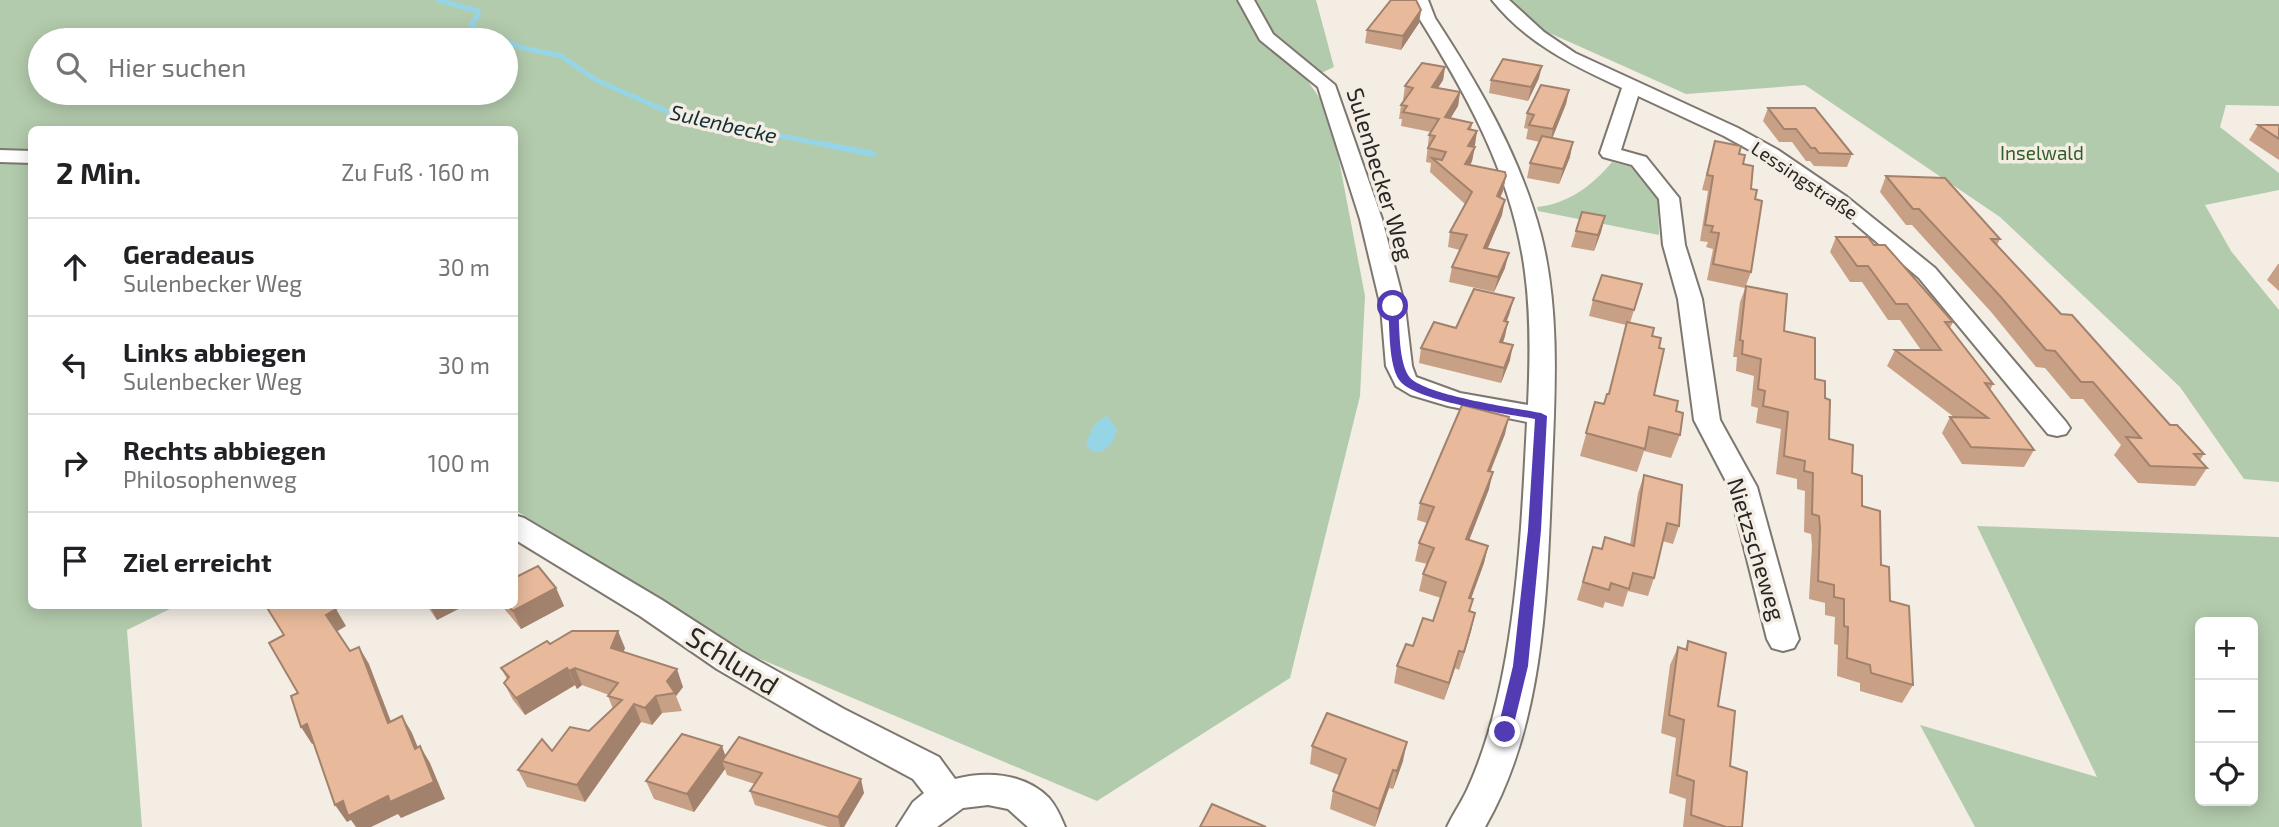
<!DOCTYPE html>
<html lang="de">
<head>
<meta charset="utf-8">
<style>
	:root { --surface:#fff; --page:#f2f2f2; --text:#202124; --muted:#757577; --line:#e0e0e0 }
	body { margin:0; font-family:"Exo 2",sans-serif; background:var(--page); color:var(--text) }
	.controls { position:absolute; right:21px; bottom:21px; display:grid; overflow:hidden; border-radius:10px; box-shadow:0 4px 18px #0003 }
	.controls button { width:63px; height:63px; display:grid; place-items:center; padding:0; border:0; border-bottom:2px solid var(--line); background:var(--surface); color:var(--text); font:35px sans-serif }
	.stop { position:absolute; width:21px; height:21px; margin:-16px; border:5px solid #523bb3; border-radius:50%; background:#fff }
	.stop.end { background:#523bb3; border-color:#fff; box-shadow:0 2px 7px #0008 }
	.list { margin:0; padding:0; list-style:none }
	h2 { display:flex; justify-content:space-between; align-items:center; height:91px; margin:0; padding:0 28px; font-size:30px }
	h2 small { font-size:23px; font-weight:400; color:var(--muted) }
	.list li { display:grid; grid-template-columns:46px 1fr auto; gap:21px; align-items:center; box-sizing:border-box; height:98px; padding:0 28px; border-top:2px solid var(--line) }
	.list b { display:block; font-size:26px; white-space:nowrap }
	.list p { margin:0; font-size:23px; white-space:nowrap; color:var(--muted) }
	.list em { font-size:23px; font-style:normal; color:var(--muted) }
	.icon { flex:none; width:38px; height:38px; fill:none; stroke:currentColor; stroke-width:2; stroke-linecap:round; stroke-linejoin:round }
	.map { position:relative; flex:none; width:2279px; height:827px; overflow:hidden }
	.search { position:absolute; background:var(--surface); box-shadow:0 4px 18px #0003; left:28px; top:28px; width:490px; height:77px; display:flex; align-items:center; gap:18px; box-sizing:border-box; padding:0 24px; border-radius:38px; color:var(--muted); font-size:26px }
	.panel { position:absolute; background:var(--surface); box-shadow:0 4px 18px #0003; left:28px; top:126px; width:490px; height:483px; border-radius:10px }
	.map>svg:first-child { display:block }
</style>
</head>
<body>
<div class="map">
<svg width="2279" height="827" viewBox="0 0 2279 827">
	<rect width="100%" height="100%" fill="#f4ede4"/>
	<!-- green -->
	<g fill="#b3cbad" fill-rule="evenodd">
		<path d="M0,0H1316L1334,67L1319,74L1305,77L1330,113L1365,296L1360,396L1290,678L1097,801L753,656L515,510L514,130H32L31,154L0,152ZM40,40H506V93H40Z"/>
		<polygon points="1510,0 2279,0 2279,106 2226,105 2220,127 2279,173 2279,190 2205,205 2231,251 2279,310 2279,482 2244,479 2180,387 2000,217 1805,85 1686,94 1536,27"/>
		<polygon points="0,157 31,159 32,606 176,606 127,630 142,827 0,827"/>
		<path d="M1612,162L1631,167L1658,198L1659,235L1538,211L1537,207C1568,204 1593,185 1612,162Z"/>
		<path d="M1977,526L2279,537V827H1975L1920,725L2097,777ZM2253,622V801H2200V622Z"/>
	</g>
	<!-- water -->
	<path fill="#96d5e6" d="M1107,416L1117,429L1112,443L1102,452H1092L1086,445C1091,431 1093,422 1107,416Z"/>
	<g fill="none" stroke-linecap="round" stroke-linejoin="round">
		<!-- stream-far1 -->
		<g stroke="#96d5e6" stroke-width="5">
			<polyline points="438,0 478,11 478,16 471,24 474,27"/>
			<polyline points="484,32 503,40"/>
			<polyline points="506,41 519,47 561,56 596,80 675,115 832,146"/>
		</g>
		<!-- stream -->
		<polyline stroke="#96d5e6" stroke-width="6" points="823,144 873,154"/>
		<defs>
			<g id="minor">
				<path d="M1238,0H1254L1273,34L1335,85L1382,219L1405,307L1412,366L1416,377L1460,393L1528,405C1530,361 1531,316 1525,272C1513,178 1468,97 1419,18L1412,0H1428L1435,18C1480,87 1520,156 1541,235C1560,310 1555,390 1552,467C1547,586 1546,721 1485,827H1447C1453,814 1461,803 1467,790C1516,684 1521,537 1527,422L1448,406L1411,395L1396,386L1386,366L1381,307L1360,219L1318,87L1260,40Z"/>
				<path d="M1492,0H1509L1544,32L1575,53L1738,128L1778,150L1847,197L1935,268L2066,422L2070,428L2066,434L2057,436L2048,434L1919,278L1833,205L1764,158L1724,136L1638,96L1621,150L1646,157L1679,198L1685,245L1702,299L1720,420L1757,487L1799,639L1794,648L1783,651L1772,648L1767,639L1729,487L1694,420L1678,299L1663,245L1659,199L1632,165L1603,157L1600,153L1622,88C1574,66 1526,43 1492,0Z"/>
				<polygon points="0,150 32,151 32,163 0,162"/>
				<path d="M514,515L524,518L662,600L741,651L844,709L939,757L955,779C986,771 1025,773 1049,798C1056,806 1061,817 1065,827H1028L1008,809L988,805L963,808L937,827H897L913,802L924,793L913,779L820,729L717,669L640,616L514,539Z"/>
			</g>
		</defs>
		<!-- minor casing -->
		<use href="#minor" stroke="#7d776f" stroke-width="4"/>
		<!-- minor -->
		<use href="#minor" fill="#fff" fill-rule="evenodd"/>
	</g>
	<!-- wall -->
	<g fill="#c8a085">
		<polygon points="1421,10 1419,23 1401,50 1365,43 1367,30"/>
		<polygon points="1445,67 1443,80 1438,88 1460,92 1458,106 1450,118 1472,123 1471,130 1477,131 1474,147 1472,161 1470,165 1506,176 1503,191 1500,198 1502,215 1488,248 1505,268 1494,292 1449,282 1452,267 1460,250 1448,247 1450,232 1465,204 1430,172 1431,163 1426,162 1429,135 1431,132 1401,126 1402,119 1399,119 1401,105 1405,100 1403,100 1405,86"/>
		<polygon points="1539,78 1528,101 1489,93 1491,80"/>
		<polygon points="1569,90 1566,104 1552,138 1570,157 1559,184 1527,178 1530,163 1540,142 1526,139 1528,129 1524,128 1527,113"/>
		<polygon points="1768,108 1852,154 1847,167 1814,166 1810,161 1806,161 1792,142 1779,142 1763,121"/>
		<polygon points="2258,125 2279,125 2279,160 2249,140"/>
		<polygon points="1715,141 1739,154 1751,189 1755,199 1751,272 1745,288 1707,280 1713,249 1706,247 1708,242 1700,241 1708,191 1702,190"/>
		<polygon points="1886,176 2000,239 1997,245 2061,314 2170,425 2204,454 2200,460 2207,468 2195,486 2138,483 2114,455 2121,445 2083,399 2071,399 2045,368 2036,367 1992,313 1912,225 1906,225 1880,192"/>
		<polygon points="1605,216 1601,232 1594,251 1571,247 1576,231"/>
		<polygon points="1836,237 1874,245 1953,322 1950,328 1993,384 1990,390 2034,450 2024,467 1962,464 1942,433 1950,417 1954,417 1887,366 1895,350 1921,350 1900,320 1888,320 1862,282 1850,282 1830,252"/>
		<polygon points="2278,264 2279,264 2279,291 2267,280"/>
		<polygon points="1642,284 1630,323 1652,336 1659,348 1654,395 1676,411 1680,435 1671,458 1644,451 1637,472 1580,456 1595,402 1604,404 1608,394 1626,325 1589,316 1593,300"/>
		<polygon points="1746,286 1784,331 1815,379 1825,398 1829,439 1852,473 1881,565 1913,685 1902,703 1860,691 1860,683 1837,676 1838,645 1834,644 1835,617 1825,615 1825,603 1809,599 1812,546 1811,534 1804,532 1805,491 1797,489 1797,479 1776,474 1781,429 1756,423 1758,408 1751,406 1754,376 1736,371 1737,357 1733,357 1740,302"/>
		<polygon points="1510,312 1507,321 1505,336 1503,343 1510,360 1501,383 1419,363 1421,348 1456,328"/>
		<polygon points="1505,434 1490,471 1489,489 1469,540 1488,546 1484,563 1471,599 1473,599 1470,612 1475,613 1471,631 1459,670 1455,668 1444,700 1394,683 1397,666 1433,621 1441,598 1419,591 1423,574 1427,564 1415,561 1419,543 1427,523 1417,520 1420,503"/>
		<polygon points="1644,475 1679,526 1673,544 1662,541 1654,578 1648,596 1628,591 1623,607 1605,602 1603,608 1577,600 1593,547 1602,549 1630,545 1638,493"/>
		<polygon points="556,588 564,606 521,629 502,606 514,606"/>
		<polygon points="427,606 464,606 437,620"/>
		<polygon points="1688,641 1718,706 1742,827 1683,827 1686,799 1669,793 1676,738 1661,733 1670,665 1678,647 1685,649"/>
		<polygon points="550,644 625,648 623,652 683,687 676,696 682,711 662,713 652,725 641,722 585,802 527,787 518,770 589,731 613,709 608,696 609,695 582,685 577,689 575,685 525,715 513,700 504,683 507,679 501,668"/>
		<polygon points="1312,746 1403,761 1393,789 1389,788 1375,827 1330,809 1333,791 1339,775 1310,764"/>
		<polygon points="725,756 864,793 844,827 828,827 755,805 750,791 755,784 727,775 725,769 694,812 654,799 646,781"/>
	</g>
	<!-- shaded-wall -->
	<g fill="#a2826c">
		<polygon points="1421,10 1419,23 1401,50 1403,36"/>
		<polygon points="1542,66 1539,78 1528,101 1531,87"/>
		<polygon points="1445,67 1443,80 1430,100 1432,87"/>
		<polygon points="1569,90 1566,104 1550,144 1553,129"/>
		<polygon points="1460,92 1458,106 1443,131 1445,117"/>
		<polygon points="1477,131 1475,145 1466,160 1468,146"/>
		<polygon points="1573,142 1570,157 1559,184 1563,169"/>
		<polygon points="1475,147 1472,161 1463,179 1465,164"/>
		<polygon points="1506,176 1503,191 1494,211 1497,196"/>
		<polygon points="1505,200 1502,215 1481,263 1484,248"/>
		<polygon points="1605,216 1601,232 1594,251 1598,235"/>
		<polygon points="1509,253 1505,268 1494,292 1498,277"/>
		<polygon points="1514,298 1510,312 1501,335 1504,321"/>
		<polygon points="1508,322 1505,336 1497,357 1500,342"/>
		<polygon points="1513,345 1510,360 1501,383 1504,368"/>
		<polygon points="1509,417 1505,434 1484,488 1488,471"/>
		<polygon points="1493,472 1489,489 1463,556 1466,539"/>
		<polygon points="1488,546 1484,563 1465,615 1469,598"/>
		<polygon points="556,588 564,606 521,629 513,611"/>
		<polygon points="430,606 464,606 437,620"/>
		<polygon points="336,609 346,626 336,632 326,615"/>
		<polygon points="1475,613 1471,631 1459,670 1464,652"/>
		<polygon points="618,631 625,648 618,665 611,648"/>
		<polygon points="359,647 369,664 398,740 388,723"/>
		<polygon points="1459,651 1455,668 1444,700 1449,683"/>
		<polygon points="567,668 575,685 525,715 516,698"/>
		<polygon points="575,668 582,685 577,689 569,671"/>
		<polygon points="677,669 683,687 676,696 667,681"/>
		<polygon points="656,696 662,713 652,725 645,708"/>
		<polygon points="634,704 641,722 585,802 577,785"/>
		<polygon points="402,716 412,733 425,765 415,749"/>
		<polygon points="307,724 318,741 312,744 301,727"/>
		<polygon points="1407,742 1403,761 1393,789 1397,771"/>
		<polygon points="420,746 430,763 445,799 401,818 398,814 371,827 356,827 351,820 347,822 335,805 343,801 388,796"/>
		<polygon points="722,746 728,763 722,761 725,769 694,812 687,794"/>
		<polygon points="1393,770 1389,788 1375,827 1379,809"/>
		<polygon points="861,779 864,793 844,827 840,827 838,817"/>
	</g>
	<!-- building -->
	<g fill="#e8ba9b" stroke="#a2826c" stroke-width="2">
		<polygon points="1391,0 1416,0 1421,10 1403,36 1367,30"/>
		<polygon points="1503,59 1542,66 1531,87 1491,80"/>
		<polygon points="1422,63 1445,67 1432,87 1460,92 1445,117 1472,123 1468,129 1477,131 1468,146 1475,147 1465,164 1505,172 1506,176 1497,196 1505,200 1484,248 1509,253 1498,277 1452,267 1467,235 1450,232 1472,192 1432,158 1442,160 1446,152 1428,148 1435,136 1429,135 1439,119 1403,112 1407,106 1401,105 1413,88 1405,86"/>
		<polygon points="1541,85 1569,90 1553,129 1529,125 1534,115 1527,113"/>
		<polygon points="1768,108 1815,108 1852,154 1819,153 1815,148 1811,148 1796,129 1784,129"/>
		<polygon points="2258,125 2279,125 2279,139"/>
		<polygon points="1542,136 1573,142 1563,169 1530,163"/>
		<polygon points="1715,141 1741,146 1739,154 1745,155 1743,164 1753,166 1751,189 1757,190 1755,199 1762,201 1751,272 1713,264 1719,233 1711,232 1713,226 1705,225 1713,176 1707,175"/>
		<polygon points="1886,176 1945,178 2000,239 1991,239 2061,314 2072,315 2170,425 2177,425 2204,454 2194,454 2207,468 2150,466 2126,437 2141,438 2093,382 2081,382 2055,351 2046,350 2000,296 1919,209 1913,209"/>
		<polygon points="1582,212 1605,216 1598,235 1576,231"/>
		<polygon points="1836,237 1868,237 1874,245 1885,245 1953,322 1945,322 1993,384 1985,383 2034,450 1971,447 1950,417 1988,418 1895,350 1941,350 1907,304 1896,304 1868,266 1857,266"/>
		<polygon points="1602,275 1642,284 1634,310 1593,300"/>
		<polygon points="1746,286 1787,294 1784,331 1815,338 1815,379 1825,381 1825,398 1830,400 1829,439 1853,445 1852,473 1862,476 1862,506 1880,511 1881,565 1889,567 1890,601 1909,606 1913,685 1871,673 1870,665 1847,658 1848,627 1844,626 1844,599 1834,597 1834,585 1818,581 1820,528 1819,516 1812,514 1813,473 1804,471 1805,461 1784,456 1788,412 1763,406 1765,391 1758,389 1761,359 1742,354 1743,341 1740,340"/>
		<polygon points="1474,289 1514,298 1504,321 1508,322 1500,342 1513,345 1504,368 1421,348 1434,322 1456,328"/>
		<polygon points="1627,322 1654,328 1652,336 1661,338 1659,348 1664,349 1654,395 1678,401 1676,411 1683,413 1680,435 1649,427 1645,449 1586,433 1595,402 1604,404 1607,394 1609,394"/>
		<polygon points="1462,405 1509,417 1488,471 1493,472 1466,539 1488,546 1469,598 1473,599 1469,611 1475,613 1464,652 1459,651 1449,683 1397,666 1406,644 1413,646 1423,618 1433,621 1446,582 1423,574 1434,548 1419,543 1434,507 1420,503"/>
		<polygon points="1644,475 1682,485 1679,526 1667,523 1654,578 1633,573 1629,589 1611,583 1609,590 1583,582 1593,547 1602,549 1605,537 1634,546"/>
		<polygon points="538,566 556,588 513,611 508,606 514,606 514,578"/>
		<polygon points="266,606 334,606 336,609 326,615 350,651 359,647 388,723 402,716 415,749 420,746 434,782 390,802 388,796 348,816 343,801 335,805 307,724 301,727 291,696 298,693 269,643 284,635"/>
		<polygon points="572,631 618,631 611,648 677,669 667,681 675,693 656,696 645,708 634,704 577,785 518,770 542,739 552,751 570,727 589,731 622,700 608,696 618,683 575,668 569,671 567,668 516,698 504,683 509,677 501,668 547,641 550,644"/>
		<polygon points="1688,641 1726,653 1718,706 1735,711 1730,766 1747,772 1742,827 1726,827 1691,815 1694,781 1677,775 1684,720 1669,715 1678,647 1687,650"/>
		<polygon points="1327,713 1407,742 1397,771 1393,770 1379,809 1333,791 1346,759 1312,746"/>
		<polygon points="682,734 722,746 687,794 646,781"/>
		<polygon points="739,737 861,779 838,817 750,791 762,773 722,761"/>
		<polygon points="1212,804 1266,827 1200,827"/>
	</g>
	<!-- route -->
	<path fill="#523bb3" d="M1393,303L1398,306C1400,327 1398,357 1408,375C1419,395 1516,408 1541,413L1547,416L1541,530L1528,666L1512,732L1505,738L1497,732L1513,666L1528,530L1535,419C1508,414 1415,401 1400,381C1388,366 1390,326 1388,306Z"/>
	<g text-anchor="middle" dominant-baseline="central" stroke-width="7" stroke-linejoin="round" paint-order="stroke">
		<!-- far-park labels -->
		<g font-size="19" fill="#315d26" stroke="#f4ede4">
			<text x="2042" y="152">Inselwald</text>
		</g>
		<!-- far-street labels -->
		<g font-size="19" fill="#292623" stroke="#f4ede4">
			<text transform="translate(1805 180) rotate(34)">Lessingstraße</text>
		</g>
		<!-- far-water labels -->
		<g font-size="21" font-style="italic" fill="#0e2e35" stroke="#f4ede4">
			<text transform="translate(724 123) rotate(13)">Sulenbecke</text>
		</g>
		<!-- street labels -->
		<g font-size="23" fill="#292623" stroke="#f4ede4">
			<text transform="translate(1381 174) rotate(73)">Sulenbecker Weg</text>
			<text transform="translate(1757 549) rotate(73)">Nietzscheweg</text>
		</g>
		<!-- near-street labels -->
		<g font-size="28" fill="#292623" stroke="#f4ede4">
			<text transform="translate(733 660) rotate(32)">Schlund</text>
		</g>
	</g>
</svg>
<div class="controls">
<button>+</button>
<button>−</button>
<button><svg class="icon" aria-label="locate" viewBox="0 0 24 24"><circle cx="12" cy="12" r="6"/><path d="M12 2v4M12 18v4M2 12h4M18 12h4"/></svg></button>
</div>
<div class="stop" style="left:1393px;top:306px"></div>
<div class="stop end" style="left:1505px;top:732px"></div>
<div class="search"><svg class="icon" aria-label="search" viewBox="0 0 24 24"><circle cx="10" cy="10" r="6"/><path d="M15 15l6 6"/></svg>Hier suchen</div>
<section class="panel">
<h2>2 Min.<small>Zu Fuß · 160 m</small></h2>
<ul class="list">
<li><svg class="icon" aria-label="ahead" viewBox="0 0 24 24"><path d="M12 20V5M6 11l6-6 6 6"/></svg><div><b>Geradeaus</b><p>Sulenbecker Weg</p></div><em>30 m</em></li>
<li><svg class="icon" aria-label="left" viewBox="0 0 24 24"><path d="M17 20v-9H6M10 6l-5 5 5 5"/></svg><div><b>Links abbiegen</b><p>Sulenbecker Weg</p></div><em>30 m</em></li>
<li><svg class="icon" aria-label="right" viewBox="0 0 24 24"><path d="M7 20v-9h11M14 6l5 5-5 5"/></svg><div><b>Rechts abbiegen</b><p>Philosophenweg</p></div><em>100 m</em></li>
<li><svg class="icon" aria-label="arrive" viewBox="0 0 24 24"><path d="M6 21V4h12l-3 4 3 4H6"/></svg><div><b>Ziel erreicht</b></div></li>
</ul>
</section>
</div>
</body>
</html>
